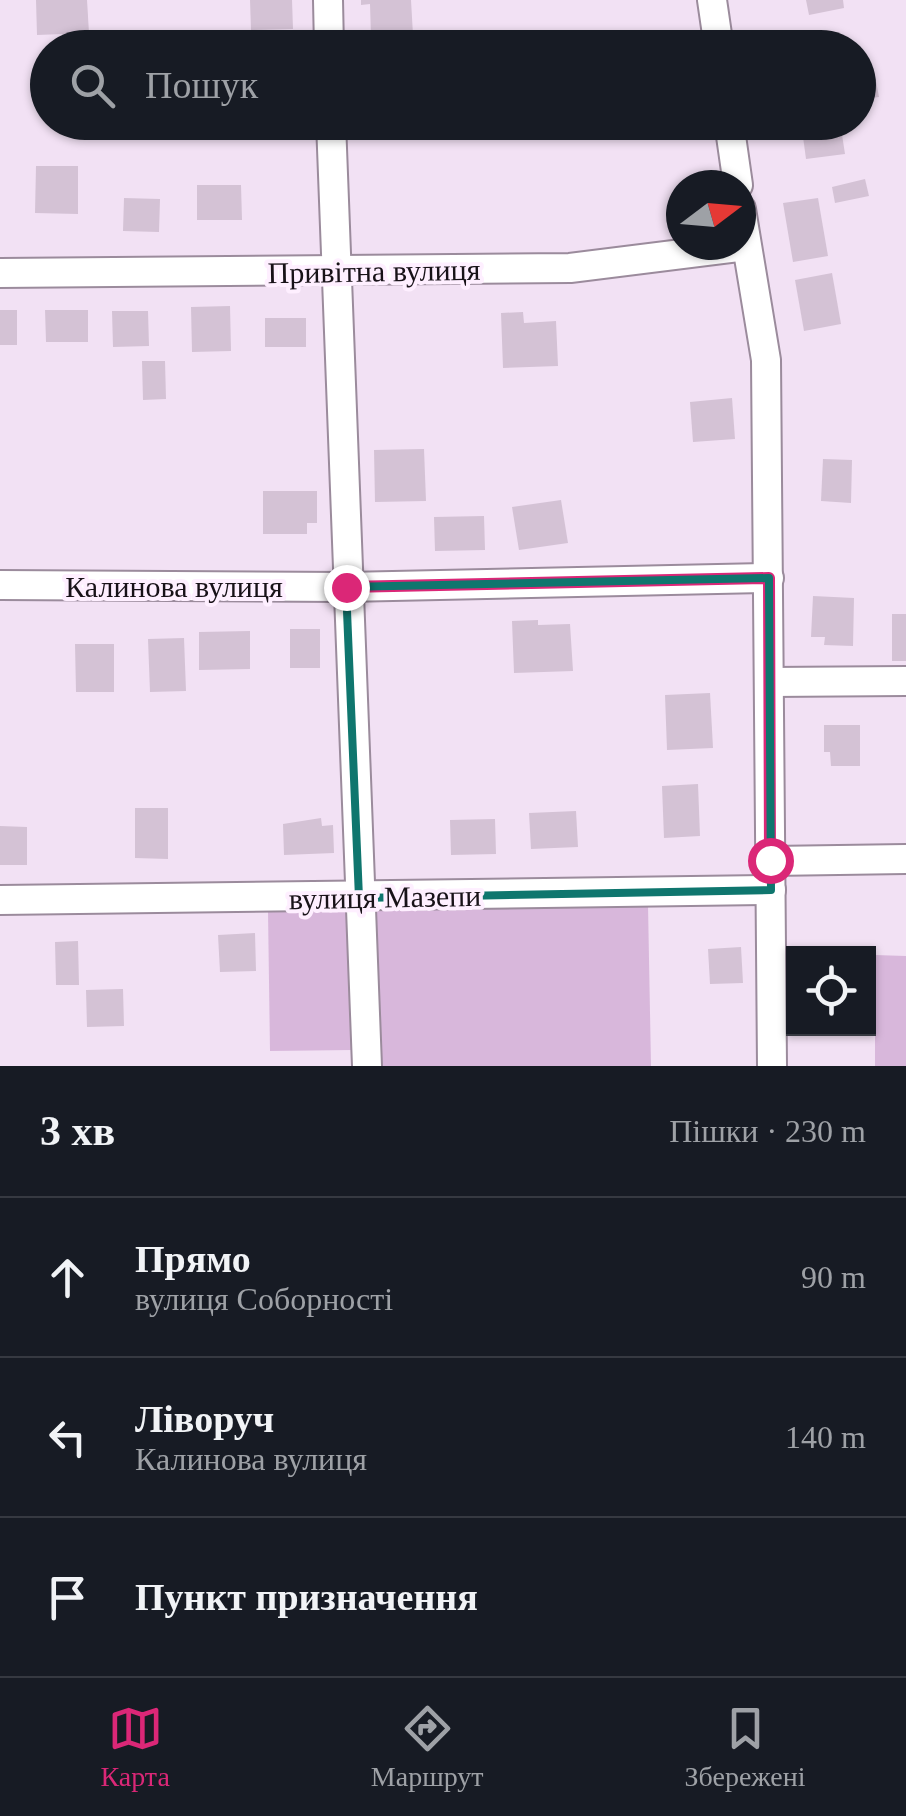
<!DOCTYPE html>
<html lang="uk">
<head>
<meta charset="utf-8">
<style>
	:root { --surface:#171b24; --page:#242831; --text:#f1f3f6; --muted:#9ea1a6; --line:#363941; --accent:#db2777 }
	body { margin:0; font-family:Georgia,serif; background:var(--page); color:var(--text) }
	.controls { position:absolute; right:30px; bottom:30px; display:grid; overflow:hidden; border-radius:0px; box-shadow:0 2px 8px #0004 }
	.controls button { width:90px; height:90px; display:grid; place-items:center; padding:0; border:0; border-bottom:2px solid var(--line); background:var(--surface); color:var(--text); font:50px sans-serif }
	.compass { position:absolute; left:666px; top:170px; width:90px; height:90px; border-radius:50%; background:var(--surface); box-shadow:0 2px 8px #0004; rotate:74deg }
	.stop { position:absolute; width:30px; height:30px; margin:-22px; border:8px solid #db2777; border-radius:50%; background:#fff }
	.stop.end { background:#db2777; border-color:#fff; box-shadow:0 2px 10px #0008 }
	.list { margin:0; padding:0; list-style:none }
	h2 { display:flex; justify-content:space-between; align-items:center; height:130px; margin:0; padding:0 40px; font-size:42px }
	h2 small { font-size:32px; font-weight:400; color:var(--muted) }
	.list li { display:grid; grid-template-columns:65px 1fr auto; gap:30px; align-items:center; box-sizing:border-box; height:160px; padding:0 40px; border-top:2px solid var(--line) }
	.list b { display:block; font-size:38px; white-space:nowrap }
	.list p { margin:0; font-size:32px; white-space:nowrap; color:var(--muted) }
	.list em { font-size:32px; font-style:normal; color:var(--muted) }
	.icon { flex:none; width:55px; height:55px; fill:none; stroke:currentColor; stroke-width:2; stroke-linecap:round; stroke-linejoin:round }
	.map { position:relative; flex:none; width:906px; height:1066px; overflow:hidden }
	.search { position:absolute; background:var(--surface); box-shadow:0 2px 8px #0004; left:30px; right:30px; top:30px; height:110px; display:flex; align-items:center; gap:25px; box-sizing:border-box; padding:0 35px; border-radius:55px; color:var(--muted); font-size:38px }
	.sheet { height:610px; background:var(--surface) }
	nav { display:flex; justify-content:space-around; align-items:center; box-sizing:border-box; height:140px; border-top:2px solid var(--line); background:var(--surface); font-size:28px; color:var(--muted) }
	nav a { display:grid; justify-items:center; gap:5px }
	nav .on { color:var(--accent) }
	.map>svg:first-child { display:block }
</style>
</head>
<body>
<div class="map">
<svg width="906" height="1066" viewBox="0 0 906 1066">
	<rect width="100%" height="100%" fill="#f2e1f4"/>
	<!-- green -->
	<g fill="#d8b7db">
		<polygon points="648,905 651,1066 378,1066 371,910"/>
		<polygon points="349,910 352,1050 270,1051 268,911"/>
		<polygon points="875,955 906,956 906,1066 875,1066"/>
	</g>
	<!-- building -->
	<g fill="#d4c2d5">
		<polygon points="36,0 87,0 89,33 37,35"/>
		<polygon points="250,0 292,0 293,29 251,30"/>
		<polygon points="361,0 411,0 413,35 371,37 370,4 361,5"/>
		<polygon points="806,0 843,0 844,8 809,15"/>
		<polygon points="809,32 811,48 765,48 764,37"/>
		<polygon points="875,76 879,97 864,99 861,79"/>
		<polygon points="801,122 840,122 845,154 806,159"/>
		<polygon points="36,166 78,166 78,214 35,213"/>
		<polygon points="865,179 869,196 835,203 832,187"/>
		<polygon points="197,185 241,185 242,220 197,220"/>
		<polygon points="124,198 160,199 159,232 123,231"/>
		<polygon points="818,198 828,256 793,262 783,203"/>
		<polygon points="832,273 841,324 804,331 795,280"/>
		<polygon points="230,306 231,351 192,352 191,307"/>
		<rect x="0" y="310" width="17" height="35"/>
		<polygon points="45,310 88,310 88,342 46,342"/>
		<polygon points="112,311 148,311 149,346 113,347"/>
		<polygon points="523,312 524,323 556,321 558,366 503,368 501,313"/>
		<rect x="265" y="318" width="41" height="29"/>
		<polygon points="142,361 165,361 166,399 143,400"/>
		<polygon points="732,398 735,439 693,442 690,402"/>
		<polygon points="424,449 426,501 375,502 374,450"/>
		<polygon points="823,459 852,460 851,503 821,501"/>
		<polygon points="263,491 317,491 317,523 307,523 307,534 263,534"/>
		<polygon points="561,500 568,543 519,550 512,507"/>
		<polygon points="484,516 485,550 435,551 434,517"/>
		<polygon points="813,596 854,598 853,646 824,645 825,637 811,637"/>
		<rect x="892" y="614" width="14" height="47"/>
		<polygon points="538,620 538,625 570,624 573,671 514,673 512,621"/>
		<rect x="290" y="629" width="30" height="39"/>
		<polygon points="250,631 250,669 199,670 199,632"/>
		<polygon points="184,638 186,691 150,692 148,639"/>
		<polygon points="75,644 114,644 114,692 76,692"/>
		<polygon points="710,693 713,748 667,750 665,695"/>
		<polygon points="824,725 860,725 860,766 831,766 830,752 824,752"/>
		<polygon points="698,784 700,836 664,838 662,786"/>
		<polygon points="135,808 168,808 168,859 135,858"/>
		<polygon points="576,811 578,847 531,849 529,813"/>
		<polygon points="321,818 322,826 333,825 334,853 284,855 283,824"/>
		<polygon points="495,819 496,854 451,855 450,820"/>
		<polygon points="0,826 27,827 27,865 0,865"/>
		<polygon points="255,933 256,971 220,972 218,935"/>
		<polygon points="78,941 79,985 56,985 55,942"/>
		<polygon points="741,947 743,983 710,984 708,949"/>
		<polygon points="123,989 124,1026 87,1027 86,990"/>
	</g>
	<g fill="none" stroke-linecap="round" stroke-linejoin="round">
		<defs>
			<g id="minor">
				<polyline points="328,0 329,48"/>
				<polyline points="712,0 719,48"/>
				<polyline points="331,122 367,1066"/>
				<polyline points="729,122 738,185"/>
				<polyline points="741,209 766,360 772,1066"/>
				<polyline points="0,273 570,268 746,246"/>
				<polyline points="0,585 346,587 769,578"/>
				<polyline points="770,682 906,681"/>
				<polyline points="771,861 906,859"/>
				<polyline points="0,900 771,890"/>
			</g>
		</defs>
		<!-- minor casing -->
		<use href="#minor" stroke="#9b8b9c" stroke-width="32"/>
		<!-- minor -->
		<use href="#minor" stroke="#fff" stroke-width="28"/>
	</g>
	<g fill="none" stroke-linecap="round" stroke-linejoin="round">
		<!-- route -->
		<polyline stroke="#db2777" stroke-width="12" points="346,587 769,578 770,860"/>
	</g>
	<!-- marked area -->
	<path fill="none" stroke="#0f766e" stroke-width="8" stroke-linejoin="round" d="M769,578L771,890L359,898L346,587Z"/>
	<g text-anchor="middle" dominant-baseline="central" stroke-width="8" stroke-linejoin="round" paint-order="stroke">
		<!-- street labels -->
		<g font-size="30" fill="#181218" stroke="#feefff">
			<text transform="translate(374 271) rotate(-1)">Привітна вулиця</text>
			<text x="174" y="586">Калинова вулиця</text>
			<text transform="translate(385 897) rotate(-1)">вулиця Мазепи</text>
		</g>
	</g>
</svg>
<div class="controls">
<button><svg class="icon" aria-label="locate" viewBox="0 0 24 24"><circle cx="12" cy="12" r="6"/><path d="M12 2v4M12 18v4M2 12h4M18 12h4"/></svg></button>
</div>
<svg class="compass" viewBox="-18 -18 36 36"><path d="M0-13l5 13h-10z" fill="#e53935"/><path d="M0 13l5-13h-10z" fill="#9ea1a6"/></svg>
<div class="stop" style="left:770px;top:860px"></div>
<div class="stop end" style="left:346px;top:587px"></div>
<div class="search"><svg class="icon" aria-label="search" viewBox="0 0 24 24"><circle cx="10" cy="10" r="6"/><path d="M15 15l6 6"/></svg>Пошук</div>
</div>
<section class="sheet">
<h2>3 хв<small>Пішки · 230 m</small></h2>
<ul class="list">
<li><svg class="icon" aria-label="ahead" viewBox="0 0 24 24"><path d="M12 20V5M6 11l6-6 6 6"/></svg><div><b>Прямо</b><p>вулиця Соборності</p></div><em>90 m</em></li>
<li><svg class="icon" aria-label="left" viewBox="0 0 24 24"><path d="M17 20v-9H6M10 6l-5 5 5 5"/></svg><div><b>Ліворуч</b><p>Калинова вулиця</p></div><em>140 m</em></li>
<li><svg class="icon" aria-label="arrive" viewBox="0 0 24 24"><path d="M6 21V4h12l-3 4 3 4H6"/></svg><div><b>Пункт призначення</b></div></li>
</ul>
</section>
<nav>
<a class="on"><svg class="icon" aria-label="map" viewBox="0 0 24 24"><path d="M3 6l6-2 6 2 6-2v14l-6 2-6-2-6 2zM9 4v14M15 6v14"/></svg>Карта</a>
<a><svg class="icon" aria-label="directions" viewBox="0 0 24 24"><path d="M12 3l9 9-9 9-9-9zM9 14v-3h6M13 9l2 2-2 2"/></svg>Маршрут</a>
<a><svg class="icon" aria-label="saved" viewBox="0 0 24 24"><path d="M7 4h10v16l-5-4-5 4z"/></svg>Збережені</a>
</nav>
</body>
</html>
